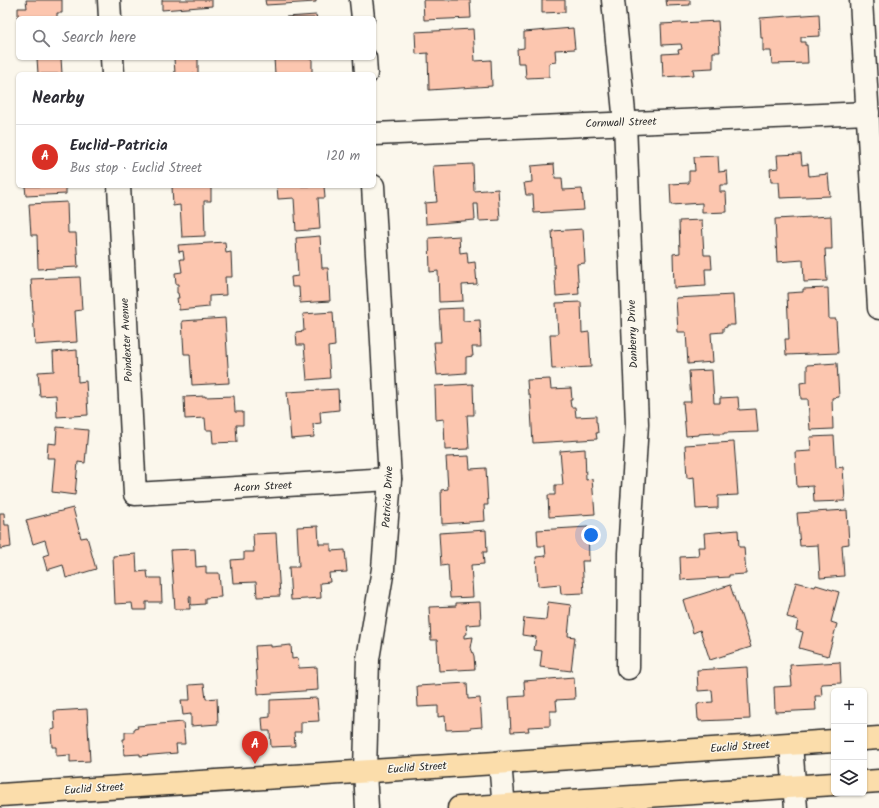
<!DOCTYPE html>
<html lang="en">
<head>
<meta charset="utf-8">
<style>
	:root { --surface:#fff; --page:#f2f2f3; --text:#2b2b33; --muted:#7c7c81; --line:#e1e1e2; --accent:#d93025 }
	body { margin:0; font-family:Kalam,sans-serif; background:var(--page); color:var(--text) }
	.controls { position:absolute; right:12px; bottom:12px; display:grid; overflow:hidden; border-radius:6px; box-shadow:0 1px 3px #0004 }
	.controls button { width:36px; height:36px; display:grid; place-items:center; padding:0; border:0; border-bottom:1px solid var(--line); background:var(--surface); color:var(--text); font:20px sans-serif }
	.you { position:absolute; left:591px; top:535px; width:14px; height:14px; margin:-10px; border:3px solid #fff; border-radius:50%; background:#1a73e8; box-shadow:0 0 0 6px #1a73e833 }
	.badge { display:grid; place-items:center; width:26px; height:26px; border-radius:50%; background:var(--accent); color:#fff; font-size:13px; font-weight:700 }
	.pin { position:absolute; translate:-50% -33px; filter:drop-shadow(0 1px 2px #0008) }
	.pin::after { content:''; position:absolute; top:21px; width:14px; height:12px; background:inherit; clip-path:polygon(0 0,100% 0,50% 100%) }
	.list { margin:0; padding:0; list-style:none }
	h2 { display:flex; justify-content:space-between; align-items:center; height:52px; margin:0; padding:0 16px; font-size:17px }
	h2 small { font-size:13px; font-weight:400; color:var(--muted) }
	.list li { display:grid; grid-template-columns:26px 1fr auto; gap:12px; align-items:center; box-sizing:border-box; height:64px; padding:0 16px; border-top:1px solid var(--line) }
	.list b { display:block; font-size:15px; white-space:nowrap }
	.list p { margin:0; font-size:13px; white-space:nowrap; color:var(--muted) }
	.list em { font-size:13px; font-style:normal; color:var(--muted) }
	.icon { flex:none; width:22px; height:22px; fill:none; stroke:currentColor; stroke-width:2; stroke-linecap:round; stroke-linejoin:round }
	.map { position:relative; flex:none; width:879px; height:808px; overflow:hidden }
	.search { position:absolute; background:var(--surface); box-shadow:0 1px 3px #0004; left:16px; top:16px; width:360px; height:44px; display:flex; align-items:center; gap:10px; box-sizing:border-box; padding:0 14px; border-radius:6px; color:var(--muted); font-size:15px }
	.panel { position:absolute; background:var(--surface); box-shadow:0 1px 3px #0004; left:16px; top:72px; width:360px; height:116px; border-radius:6px }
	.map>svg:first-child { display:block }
</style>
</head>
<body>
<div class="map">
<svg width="879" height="808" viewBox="0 0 879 808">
	<rect width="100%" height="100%" fill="#fbf7ec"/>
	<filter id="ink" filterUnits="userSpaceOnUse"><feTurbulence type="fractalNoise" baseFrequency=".025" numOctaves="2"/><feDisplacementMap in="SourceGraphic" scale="8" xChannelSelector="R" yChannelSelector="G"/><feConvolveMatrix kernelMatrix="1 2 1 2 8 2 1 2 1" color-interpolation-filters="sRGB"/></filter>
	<g filter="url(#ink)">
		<!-- building -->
		<g fill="#fcc6af" stroke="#2b2b2b">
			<polygon points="26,0 62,0 62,13 57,13 57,18 18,18 18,8 27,8"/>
			<polygon points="162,0 212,0 212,6 162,10"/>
			<polygon points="265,0 316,0 316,2 266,5"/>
			<polygon points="423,0 470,0 471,18 424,20"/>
			<polygon points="542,0 565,0 565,12 542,13"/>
			<polygon points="666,0 690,0 690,5 667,6"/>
			<polygon points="819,14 820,36 801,37 801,42 805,42 805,45 807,45 808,63 772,64 771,51 763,51 763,38 761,38 760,18"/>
			<polygon points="316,15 317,18 286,18 286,17"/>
			<polygon points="718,21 720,52 713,52 713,68 693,69 694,75 663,77 662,54 679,53 678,50 682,49 681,44 662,45 661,24"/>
			<polygon points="573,28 575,49 555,50 556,62 549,63 549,77 526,78 525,63 518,63 517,49 524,48 524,32"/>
			<polygon points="473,29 475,61 491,60 492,86 429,90 428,53 416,54 415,32"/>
			<polygon points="37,58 61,58 62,74 38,74"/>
			<polygon points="174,58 198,58 198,74 175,74"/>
			<polygon points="274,58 312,58 312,74 275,74"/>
			<polygon points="801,154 802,165 808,164 809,176 828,174 830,196 780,198 779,182 771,182 770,169 778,168 777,155"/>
			<polygon points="718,156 719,172 727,171 728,185 720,185 720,192 726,192 727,212 702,213 702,203 671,205 670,184 689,183 689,171 695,171 694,157"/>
			<polygon points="473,164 474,191 498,189 500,220 479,221 478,204 474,204 475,220 426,224 425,203 437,202 436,193 435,193 433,166"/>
			<polygon points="554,164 555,178 562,178 563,190 582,189 584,210 534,213 533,195 526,195 524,183 532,182 531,166"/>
			<polygon points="25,186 66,186 66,194 26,196"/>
			<polygon points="172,186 203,186 203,187 211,187 211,201 204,201 205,236 182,237 180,205 173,206"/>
			<polygon points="277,186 324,186 325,198 318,198 320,229 296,231 294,198 278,199"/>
			<polygon points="67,202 68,233 76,233 78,267 38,269 37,235 31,235 29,204"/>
			<polygon points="831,216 832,249 825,249 827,281 804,282 803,260 777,262 775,219"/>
			<polygon points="702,220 704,255 711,255 712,269 705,269 706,286 674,288 673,254 680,253 679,221"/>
			<polygon points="583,229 585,263 577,264 579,294 556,296 552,231"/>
			<polygon points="320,236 322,268 328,268 330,301 300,303 299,287 292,287 291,277 298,276 296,238"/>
			<polygon points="459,236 460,253 467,252 468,263 475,262 477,284 462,285 463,301 439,302 438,271 430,272 429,238"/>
			<polygon points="225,242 226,253 231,252 232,277 225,277 226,295 209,296 209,307 179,310 179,304 178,305 177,298 179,298 178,293 177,293 177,287 178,286 178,284 176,284 175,273 182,272 180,259 184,259 183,251 179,252 178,245"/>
			<polygon points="80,277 82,310 75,311 77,342 35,345 31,279"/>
			<polygon points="828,288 829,319 836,319 838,353 786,355 785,339 789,339 787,293 803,292 803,289"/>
			<polygon points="733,295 735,325 727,325 727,327 723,328 723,332 711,333 713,362 688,364 686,332 678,332 676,298"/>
			<polygon points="581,302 582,333 589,332 591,367 552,369 550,334 558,334 556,303"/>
			<polygon points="463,308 463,321 480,320 481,347 472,347 473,356 466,357 466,373 437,375 434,342 441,342 439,309"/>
			<polygon points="333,312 335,346 328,347 330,378 307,380 304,345 297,345 296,332 304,331 303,314"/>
			<polygon points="225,318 229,383 192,385 190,354 184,354 182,321"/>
			<polygon points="77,350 78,382 86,381 88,415 57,417 56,395 40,396 38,372 54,371 53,352"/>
			<polygon points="837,363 839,397 832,398 833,429 810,430 808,399 801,399 800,383 807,382 807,365"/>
			<polygon points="712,370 714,403 720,403 720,398 738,397 739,410 756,409 758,432 724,433 724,434 714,434 714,433 699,434 699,435 686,436 683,402 691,402 689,371"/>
			<polygon points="550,379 551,389 571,388 572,400 570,400 571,407 575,407 576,417 596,416 596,422 597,422 598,433 596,433 597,439 533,443 530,394 528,394 527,380"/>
			<polygon points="473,384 474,415 467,415 469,449 445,450 444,419 436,420 435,386"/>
			<polygon points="338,389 339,410 320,412 321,423 313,424 314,437 291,439 287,392"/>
			<polygon points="205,396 205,397 234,396 235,412 243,412 243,425 236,425 237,442 213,443 212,430 206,430 205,418 185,419 184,397"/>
			<polygon points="57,427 88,430 85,463 78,462 75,495 52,492 55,458 47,458 48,443 56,444"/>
			<polygon points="834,436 836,468 843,467 845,501 814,502 813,486 797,487 795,452 811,451 810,437"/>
			<polygon points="734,442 738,495 718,496 718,508 696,509 694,477 687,478 685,445"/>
			<polygon points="585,449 586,480 592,479 595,514 549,517 548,495 555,495 555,485 563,485 560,451"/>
			<polygon points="469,456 470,469 486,468 488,505 484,505 485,521 442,524 441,490 448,489 446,457"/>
			<polygon points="73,508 81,538 87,537 96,569 66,578 63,565 47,570 43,556 49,554 45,540 33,544 26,520"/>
			<polygon points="847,510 849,544 842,545 844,576 820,578 818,545 800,546 797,513"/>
			<polygon points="0,513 4,513 5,525 9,525 11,547 0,549"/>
			<polygon points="318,526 319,544 331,544 331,551 345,550 347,572 329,573 330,582 320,583 321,598 291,600 289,567 299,567 297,527"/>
			<polygon points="588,527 589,561 582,561 584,593 561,594 560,584 538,586 536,557 546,556 545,546 538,546 537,530"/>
			<polygon points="486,530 487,552 483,552 484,564 471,565 473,597 450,598 448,565 441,566 439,533"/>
			<polygon points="738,530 739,547 744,547 746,574 729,575 729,577 681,580 680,557 699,556 698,547 705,547 704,533"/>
			<polygon points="276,533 280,596 257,597 256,582 233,583 231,560 244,559 244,552 254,552 253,534"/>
			<polygon points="195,549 196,567 206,566 206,573 219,573 221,597 205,598 205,604 191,605 191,597 189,597 190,609 175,609 171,550"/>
			<polygon points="136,554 137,572 147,571 148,578 161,578 162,602 146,602 146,610 133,610 132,603 115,604 113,556"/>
			<polygon points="796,582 815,587 816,585 839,592 831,622 837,624 828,656 799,648 803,632 796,630 798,620 787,617"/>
			<polygon points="730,585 739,612 740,612 751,647 710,660 700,630 693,633 683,600"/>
			<polygon points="480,602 481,624 466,625 467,634 464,635 464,638 473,637 471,648 474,656 475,669 439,671 437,640 431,640 429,607 456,606 456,603"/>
			<polygon points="548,602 571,605 568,636 575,637 571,671 540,667 542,651 534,650 536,637 522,635 524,618 546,620"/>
			<polygon points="271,645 271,647 291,645 292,659 298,658 299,668 317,667 318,690 258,694 255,646"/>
			<polygon points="840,662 841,683 821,684 822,696 815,696 816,710 775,712 774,687 792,686 790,665"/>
			<polygon points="747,667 750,719 699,721 699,719 698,719 697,705 699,704 699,703 713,702 712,690 698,691 697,670"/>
			<polygon points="574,677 575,699 556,700 557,711 550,711 550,726 528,727 529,731 511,732 509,697 525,696 524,681"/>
			<polygon points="467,683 468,699 480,698 482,727 470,728 470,729 446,730 445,716 438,717 438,706 418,707 417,686"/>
			<polygon points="204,684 206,699 217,698 218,724 191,726 191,714 183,715 181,700 190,700 189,685"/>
			<polygon points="317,698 319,721 301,722 301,732 294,732 295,746 271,747 270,731 263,731 262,718 270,717 270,700"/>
			<polygon points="87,709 90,761 70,762 70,755 56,756 56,747 52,747 51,730 55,729 54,711"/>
			<polygon points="183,722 185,744 176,744 177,753 140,756 140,754 124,755 123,739 125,739 125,732 134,732 134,729 138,728 137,726"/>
		</g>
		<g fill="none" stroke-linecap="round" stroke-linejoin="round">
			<defs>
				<g id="minor">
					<polyline points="109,0 110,18"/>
					<polyline points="361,0 363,18"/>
					<polyline points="613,0 625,123 637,424 629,553 628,668"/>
					<polyline points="861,0 879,308"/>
					<polyline points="112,58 113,74"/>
					<polyline points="365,58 366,74"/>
					<polyline points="374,134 868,113"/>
					<polyline points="119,186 135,494 390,479"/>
					<polyline points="791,744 796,808"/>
					<polyline points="500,762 504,808"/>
					<polyline points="367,808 365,771 368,659 383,569 390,479 373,186"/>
				</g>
				<g id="major">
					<polyline points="864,739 879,738"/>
					<polyline points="864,782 879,781"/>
					<polyline points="0,795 834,741"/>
					<polyline points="459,808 834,784"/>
				</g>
			</defs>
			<!-- minor casing -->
			<use href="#minor" stroke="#2b2b2b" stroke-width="25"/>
			<!-- major casing -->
			<use href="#major" stroke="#2b2b2b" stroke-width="25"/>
			<!-- minor -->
			<use href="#minor" stroke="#fbf7ec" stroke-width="22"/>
			<!-- major -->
			<use href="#major" stroke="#fbddab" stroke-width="22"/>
		</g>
	</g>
	<g text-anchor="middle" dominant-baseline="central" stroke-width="3" stroke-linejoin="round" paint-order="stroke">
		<!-- street labels -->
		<g font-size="11" fill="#2b2b2b" stroke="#fbf7ec">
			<text transform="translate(621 123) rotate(-2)">Cornwall Street</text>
			<text transform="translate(633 334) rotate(-92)">Danberry Drive</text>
			<text transform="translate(127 340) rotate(-93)">Poindexter Avenue</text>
			<text transform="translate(263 487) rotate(-3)">Acorn Street</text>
			<text transform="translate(388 497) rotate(-87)">Patricia Drive</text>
			<text transform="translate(740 747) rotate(-4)">Euclid Street</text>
			<text transform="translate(417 768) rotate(-4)">Euclid Street</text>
			<text transform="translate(94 789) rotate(-4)">Euclid Street</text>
		</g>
	</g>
</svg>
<div class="controls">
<button>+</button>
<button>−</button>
<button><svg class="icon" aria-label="layers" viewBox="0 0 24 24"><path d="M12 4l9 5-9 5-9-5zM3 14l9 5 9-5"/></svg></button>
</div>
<div class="you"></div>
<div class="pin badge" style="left:255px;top:764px">A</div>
<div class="search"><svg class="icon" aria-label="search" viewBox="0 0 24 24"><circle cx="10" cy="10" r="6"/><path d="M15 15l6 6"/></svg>Search here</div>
<section class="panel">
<h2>Nearby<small></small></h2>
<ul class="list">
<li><span class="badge">A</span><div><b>Euclid-Patricia</b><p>Bus stop · Euclid Street</p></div><em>120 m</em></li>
</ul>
</section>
</div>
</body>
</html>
